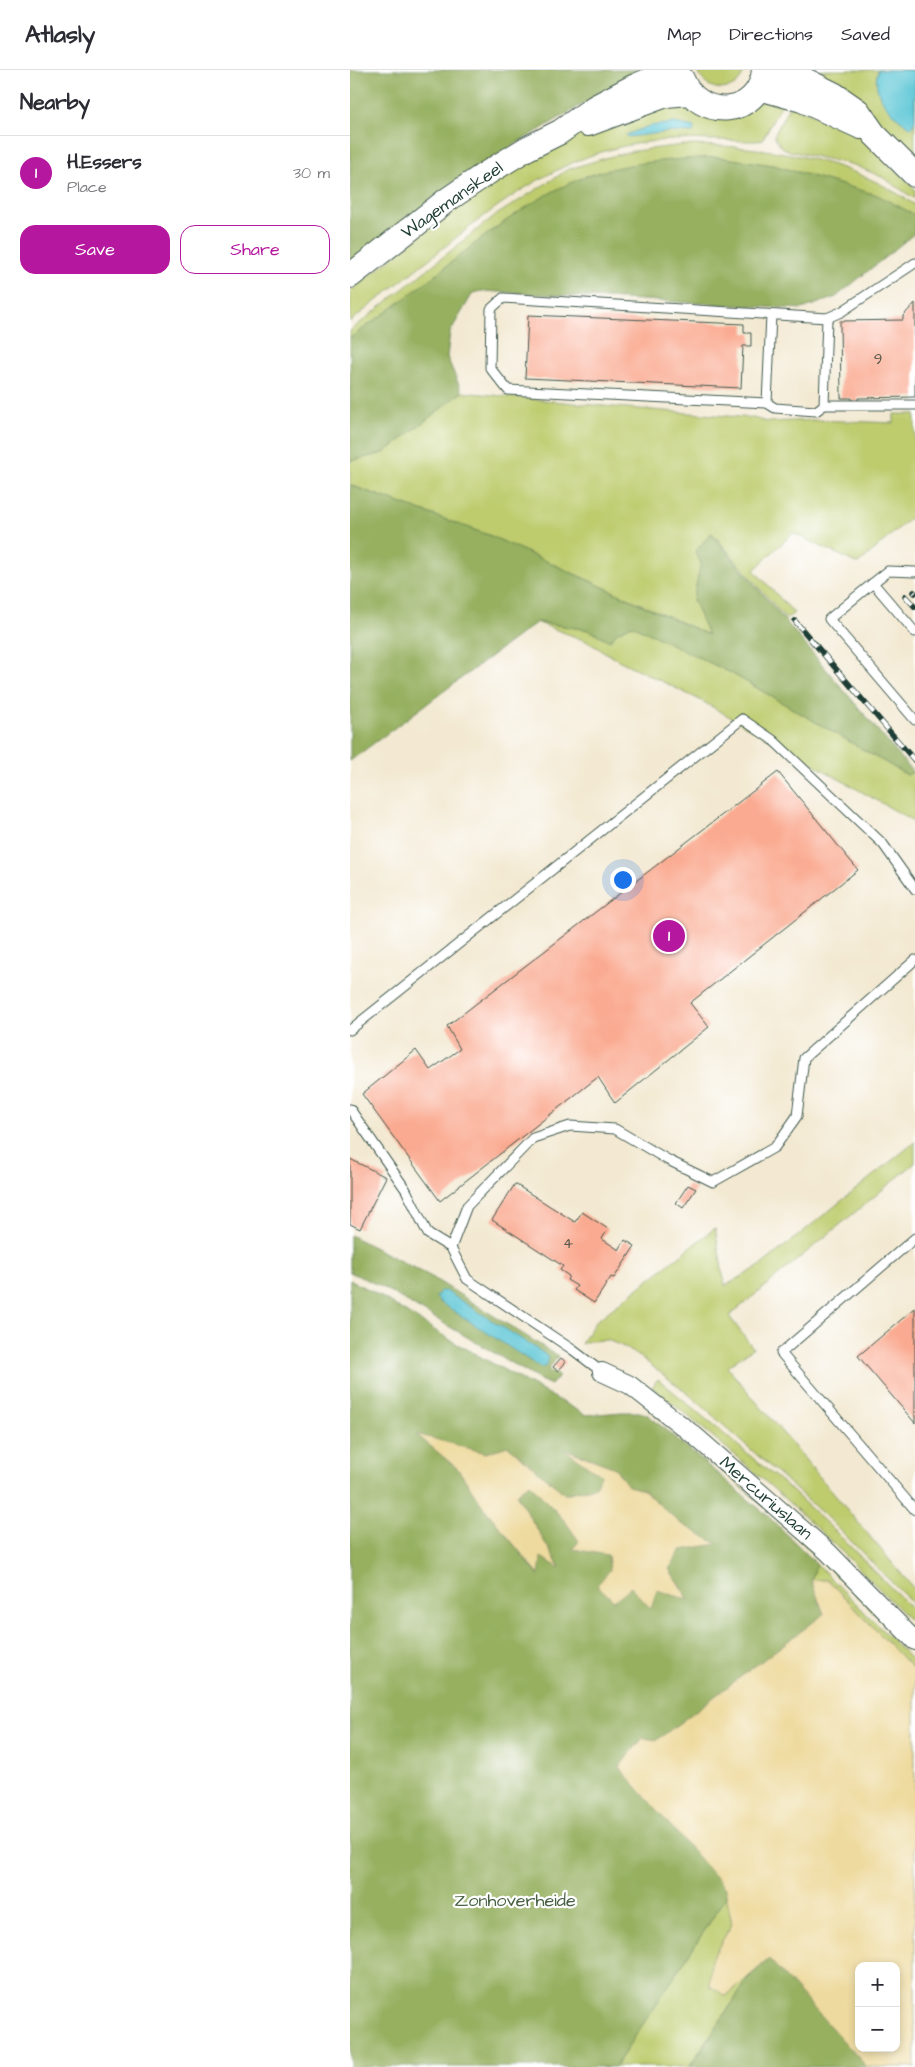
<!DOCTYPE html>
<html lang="en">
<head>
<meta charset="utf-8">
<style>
	:root { --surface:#fff; --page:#f2f2f3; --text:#2b2b33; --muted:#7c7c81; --line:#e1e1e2; --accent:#b5179e }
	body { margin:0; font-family:"Architects Daughter",sans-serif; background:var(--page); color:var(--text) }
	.controls { position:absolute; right:15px; bottom:15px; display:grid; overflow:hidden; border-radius:10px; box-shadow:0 2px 8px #0003 }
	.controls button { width:45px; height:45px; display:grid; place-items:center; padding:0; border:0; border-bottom:1px solid var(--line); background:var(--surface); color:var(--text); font:25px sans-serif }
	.you { position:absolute; left:272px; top:809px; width:18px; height:18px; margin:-12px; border:4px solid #fff; border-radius:50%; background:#1a73e8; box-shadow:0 0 0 8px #1a73e833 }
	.badge { display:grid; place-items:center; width:32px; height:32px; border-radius:50%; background:var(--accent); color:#fff; font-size:16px; font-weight:700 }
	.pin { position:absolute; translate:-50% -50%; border:2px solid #fff; box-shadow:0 1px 5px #0006 }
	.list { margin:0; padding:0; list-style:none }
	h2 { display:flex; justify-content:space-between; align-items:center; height:65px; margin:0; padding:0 20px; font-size:21px }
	h2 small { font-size:16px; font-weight:400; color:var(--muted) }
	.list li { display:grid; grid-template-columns:32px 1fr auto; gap:15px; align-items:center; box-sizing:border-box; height:75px; padding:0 20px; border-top:1px solid var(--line) }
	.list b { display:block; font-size:19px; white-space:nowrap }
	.list p { margin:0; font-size:16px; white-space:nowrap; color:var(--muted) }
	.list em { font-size:16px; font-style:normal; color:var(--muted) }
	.actions { display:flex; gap:10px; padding:15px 20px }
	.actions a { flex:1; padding:11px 0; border:1px solid var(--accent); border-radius:15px; text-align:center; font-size:18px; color:var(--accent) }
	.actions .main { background:var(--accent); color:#fff }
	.map { position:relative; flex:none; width:565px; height:1997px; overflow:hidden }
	header { display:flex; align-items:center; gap:30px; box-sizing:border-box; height:70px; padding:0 25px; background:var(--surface); border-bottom:1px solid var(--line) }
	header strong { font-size:24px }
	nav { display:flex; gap:28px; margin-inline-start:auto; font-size:18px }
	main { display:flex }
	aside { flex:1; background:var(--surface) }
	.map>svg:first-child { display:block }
</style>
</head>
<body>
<header>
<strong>Atlasly</strong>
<nav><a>Map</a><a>Directions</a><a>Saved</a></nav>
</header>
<main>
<aside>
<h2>Nearby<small></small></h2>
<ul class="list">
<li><span class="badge">1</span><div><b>H.Essers</b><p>Place</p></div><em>30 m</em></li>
</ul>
<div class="actions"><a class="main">Save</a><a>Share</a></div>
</aside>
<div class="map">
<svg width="565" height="1997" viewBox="0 0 565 1997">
	<rect width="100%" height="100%" fill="#fff"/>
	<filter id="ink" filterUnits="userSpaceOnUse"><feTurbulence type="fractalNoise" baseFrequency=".02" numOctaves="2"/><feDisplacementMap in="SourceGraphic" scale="10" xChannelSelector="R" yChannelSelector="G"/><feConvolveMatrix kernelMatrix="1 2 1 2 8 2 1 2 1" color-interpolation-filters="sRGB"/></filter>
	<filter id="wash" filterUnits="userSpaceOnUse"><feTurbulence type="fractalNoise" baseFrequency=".0096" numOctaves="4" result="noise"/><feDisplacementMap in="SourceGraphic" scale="20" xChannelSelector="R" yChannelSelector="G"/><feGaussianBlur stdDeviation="1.12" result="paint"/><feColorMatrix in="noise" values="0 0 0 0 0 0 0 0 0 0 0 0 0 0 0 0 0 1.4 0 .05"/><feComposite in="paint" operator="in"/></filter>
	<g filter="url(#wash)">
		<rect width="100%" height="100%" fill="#f3e9d2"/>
		<!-- green -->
		<g fill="#becc6e" stroke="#6e8451">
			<path d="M348,0H394C389,26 354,24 348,0Z"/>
			<polygon points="471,0 565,0 565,95 469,12 475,7 467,4"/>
			<path d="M420,29L433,32L412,70L407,71C371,71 335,67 298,72C216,82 154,129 92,179C61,203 31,227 0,252V221L144,108L220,66L321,30L408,32Z"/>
			<polygon points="440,34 515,68 565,119 565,129 532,107 504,95 440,81 431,77 424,66"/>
			<path d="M333,75C413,75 498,87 565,135V145L527,125L423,95L367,87L323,90L280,95L236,106L206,120L145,158L63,223L0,268V261L143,147L219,99L255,88L284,81Z"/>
			<polygon points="112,322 264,337 403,348 417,352 467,350 544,353 544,344 565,344 565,444 508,494 443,463 404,500 444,543 436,549 362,463 351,493 343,530 359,565 141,466 0,415 0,391 34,383"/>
			<polygon points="186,552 239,560 260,571 267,562 282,555 381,603 557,705 563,702 565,704 565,752 350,630 268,590 236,571"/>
			<polygon points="565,1072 565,1093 379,1246 403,1278 377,1297 565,1520 565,1536 481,1451 342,1327 289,1286 272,1276 257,1270 239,1271 231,1274 245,1252 365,1158 375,1216 410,1196"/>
			<path d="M308,1309L440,1419L487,1463L565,1542V1556C484,1469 395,1391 302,1317Z"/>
			<polygon points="298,1339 307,1343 471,1485 565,1580 565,1585 509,1528 416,1438"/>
			<polygon points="467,1494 565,1593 565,1601 478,1510 461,1510"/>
			<polygon points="377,1826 382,1854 361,1890 376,1926 401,1905 339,1997 265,1997"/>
		</g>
		<!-- forest -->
		<g fill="#96b061" stroke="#5a764a" fill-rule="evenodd">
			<polygon points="0,0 306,0 253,22 109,108 0,194"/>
			<path d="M367,87L423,95L527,125L565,145V163L486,227L452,239L131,221L123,223L100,262L97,287L112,322L34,383L0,391V268C30,247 60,225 89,202C132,168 183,126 235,107C277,91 323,90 367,87Z"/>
			<polygon points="0,415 141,466 358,565 343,530 351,493 345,482 361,463 563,702 557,705 381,603 282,555 267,562 260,571 239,560 187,552 0,691"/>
			<polygon points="0,1165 80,1206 208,1286 198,1300 209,1306 201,1315 190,1310 32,1217 0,1202"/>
			<path d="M0,1210L25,1223L102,1271L236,1345L272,1342H289L297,1344L418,1446L467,1494L461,1510L474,1544L307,1670L375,1818L377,1826L265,1997H0ZM67,1365L136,1383L158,1376L215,1424L246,1417L252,1405L215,1379L265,1398L278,1416L293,1420L330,1453L366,1474L330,1480L319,1499L339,1529L307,1520L301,1538L281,1517L260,1500L258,1485L223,1479L229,1471L215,1451L179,1413L166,1424L210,1497L190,1486L188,1505L134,1438L108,1399Z"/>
			<polygon points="419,1889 517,1997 340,1997 401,1905"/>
		</g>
		<!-- sand -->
		<g fill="#eeda9e" stroke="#868c69" fill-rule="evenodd">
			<polygon points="66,1364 136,1383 158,1376 215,1424 246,1417 251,1405 212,1378 265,1398 278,1416 293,1420 330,1453 367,1474 331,1480 319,1499 339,1530 307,1520 301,1539 281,1517 264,1531 247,1515 260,1500 258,1485 223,1479 229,1471 215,1451 179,1413 166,1424 210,1498 191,1487 189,1505 134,1438 108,1399"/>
			<path d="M461,1510H478L565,1601V1997H517L419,1889L376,1926L360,1916L361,1890L382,1854L375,1818L269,1697L293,1668L307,1670L474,1544ZM509,1896H546V1978H509Z"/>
		</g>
		<!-- water -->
		<g fill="#5bc6d5" stroke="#3d8284">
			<path d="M528,0H563L565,4V50L562,58C542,46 520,25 528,0Z"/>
			<polygon points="325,53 344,57 343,63 320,62 278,67 276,65 299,56"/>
			<polygon points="90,1221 96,1221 198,1286 196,1296 191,1298 90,1232 86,1227"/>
		</g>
		<g id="blocks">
			<!-- building -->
			<g fill="#faaa91">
				<polygon points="565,233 565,327 508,328 508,332 502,332 502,328 491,328 490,251 553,250 553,246"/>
				<polygon points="178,245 394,254 394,263 401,263 401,276 393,276 391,318 175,308"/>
				<polygon points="428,702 508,800 340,933 359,957 265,1033 248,1007 90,1131 12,1024 66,980 80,1000 110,979 97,956"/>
				<polygon points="0,1089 36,1107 10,1159 0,1154"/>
				<polygon points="165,1114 225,1152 232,1142 258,1159 252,1169 269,1180 275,1170 285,1176 264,1208 261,1207 244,1233 224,1220 227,1216 217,1210 219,1206 210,1200 213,1196 142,1150"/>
				<polygon points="338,1115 346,1119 333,1138 326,1133"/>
				<polygon points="565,1238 565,1353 508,1286"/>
				<polygon points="211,1288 216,1292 208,1301 203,1297"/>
			</g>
		</g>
	</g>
	<g filter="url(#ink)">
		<use href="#blocks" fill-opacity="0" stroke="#3f574c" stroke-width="1"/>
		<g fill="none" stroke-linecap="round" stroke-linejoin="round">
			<defs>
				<g id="lane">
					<polyline points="565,193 491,242 477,248 474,335 565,335"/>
					<polyline points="417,333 421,245"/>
					<polyline points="474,335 466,341 425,338 417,333 158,320 140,298 141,239 153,228 477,248"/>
					<polyline points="523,513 538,501 565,502"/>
					<polyline points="565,562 523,513 479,549 565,650"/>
					<polyline points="0,960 392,649 423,670 533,774 565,819"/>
					<polyline points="0,1039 56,1120 78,1164 101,1178 117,1209 223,1280 252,1302"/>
					<polyline points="565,1168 431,1283 565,1440"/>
					<polyline points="101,1178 117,1136 183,1068 220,1056 265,1059 318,1090 363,1112 425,1077 447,1046 454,988 565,890"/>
				</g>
				<polyline id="street" points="252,1302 280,1315 345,1366 478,1482 565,1571"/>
				<g id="secondary">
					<polyline points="426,0 455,10 485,25 508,41 524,64 565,105"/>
					<path d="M332,9C349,52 410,47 414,0"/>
					<polyline points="409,18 452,30 511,57"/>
					<polyline points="238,54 316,25 339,23"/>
					<polyline points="0,206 97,130 134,105 176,79 210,62 245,37 281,18 322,0"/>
				</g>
			</defs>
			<!-- lane casing -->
			<use href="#lane" stroke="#3f574c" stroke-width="11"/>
			<!-- street casing -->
			<use href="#street" stroke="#3f574c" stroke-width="20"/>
			<!-- secondary casing -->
			<use href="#secondary" stroke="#3f574c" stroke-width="26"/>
			<!-- lane -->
			<use href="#lane" stroke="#fff" stroke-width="9"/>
			<!-- street -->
			<use href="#street" stroke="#fff" stroke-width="18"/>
			<!-- secondary -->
			<use href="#secondary" stroke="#fff" stroke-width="24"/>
			<defs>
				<g id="rail">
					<polyline points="564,522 565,523"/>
					<polyline points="555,526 565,537"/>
					<polyline points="445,551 565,691"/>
				</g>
			</defs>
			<!-- rail casing -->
			<use href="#rail" stroke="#1f3d34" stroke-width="5.5"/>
			<!-- rail -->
			<use href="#rail" stroke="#fff" stroke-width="4" stroke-dasharray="11" stroke-linecap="butt"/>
		</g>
	</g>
	<g text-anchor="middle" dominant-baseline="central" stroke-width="4.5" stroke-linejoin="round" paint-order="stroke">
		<!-- number labels -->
		<g font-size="15" fill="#56584b">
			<text x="528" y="289">9</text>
			<text x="218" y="1173">4</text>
		</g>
		<!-- street labels -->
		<g font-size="18" fill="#1f3d34" stroke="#fff">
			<text transform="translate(102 130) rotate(-35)">Wagemanskeel</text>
			<text transform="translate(416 1428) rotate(41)">Mercuriuslaan</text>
		</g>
		<!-- park labels -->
		<g font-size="18" fill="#476142" stroke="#fff">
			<text x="165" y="1830">Zonhoverheide</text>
		</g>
	</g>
</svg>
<div class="controls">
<button>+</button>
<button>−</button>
</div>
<div class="you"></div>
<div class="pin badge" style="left:319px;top:866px">1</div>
</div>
</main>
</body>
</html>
